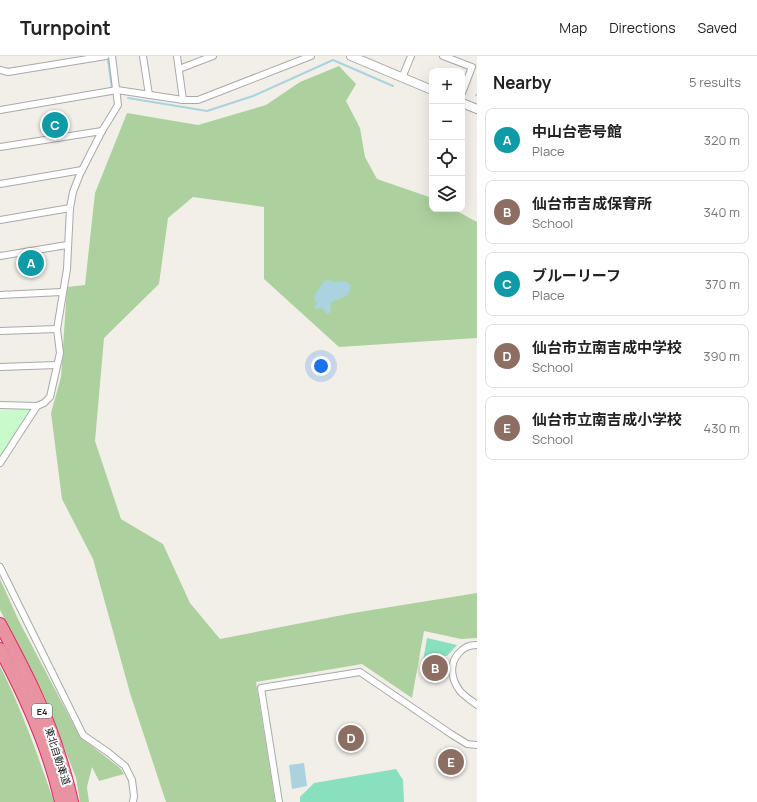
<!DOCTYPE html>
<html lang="en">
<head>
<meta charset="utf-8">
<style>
	:root { --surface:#fff; --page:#f6f6f6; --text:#222; --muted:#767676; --line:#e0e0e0; --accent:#d40000 }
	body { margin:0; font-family:Manrope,"Noto Sans JP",sans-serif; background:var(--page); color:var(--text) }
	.controls { position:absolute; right:12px; top:12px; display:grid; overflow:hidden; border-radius:8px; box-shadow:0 4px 16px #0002 }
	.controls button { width:36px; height:36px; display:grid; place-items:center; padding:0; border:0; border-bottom:1px solid var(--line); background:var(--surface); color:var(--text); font:20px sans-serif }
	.you { position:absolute; left:321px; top:310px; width:14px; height:14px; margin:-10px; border:3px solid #fff; border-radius:50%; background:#1a73e8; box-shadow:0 0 0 6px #1a73e833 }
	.badge { display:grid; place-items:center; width:26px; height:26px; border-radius:50%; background:var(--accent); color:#fff; font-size:13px; font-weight:700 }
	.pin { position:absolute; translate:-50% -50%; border:2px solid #fff; box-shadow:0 1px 4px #0006 }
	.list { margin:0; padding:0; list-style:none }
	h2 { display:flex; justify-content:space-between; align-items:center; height:52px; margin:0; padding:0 16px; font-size:17px }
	h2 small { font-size:13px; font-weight:400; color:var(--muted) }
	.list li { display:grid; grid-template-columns:26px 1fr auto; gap:12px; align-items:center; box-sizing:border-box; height:64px; margin:0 8px 8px; padding:0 8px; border:1px solid var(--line); border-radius:8px }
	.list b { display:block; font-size:15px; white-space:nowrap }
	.list p { margin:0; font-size:13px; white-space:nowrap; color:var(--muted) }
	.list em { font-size:13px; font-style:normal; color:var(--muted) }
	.icon { flex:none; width:22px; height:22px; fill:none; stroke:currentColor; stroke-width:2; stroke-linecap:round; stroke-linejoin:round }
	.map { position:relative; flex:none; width:477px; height:746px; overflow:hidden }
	header { display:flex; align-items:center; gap:24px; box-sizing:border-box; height:56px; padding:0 20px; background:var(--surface); border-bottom:1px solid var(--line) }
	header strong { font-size:19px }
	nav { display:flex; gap:22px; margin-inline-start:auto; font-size:14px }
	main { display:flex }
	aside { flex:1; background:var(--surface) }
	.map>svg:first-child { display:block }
</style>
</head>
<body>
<header>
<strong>Turnpoint</strong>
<nav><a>Map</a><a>Directions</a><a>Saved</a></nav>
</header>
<main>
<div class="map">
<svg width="477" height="746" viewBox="0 0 477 746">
	<rect width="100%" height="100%" fill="#f2efe9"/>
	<!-- forest -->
	<g fill="#add19e">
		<polygon points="339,10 356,28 346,45 360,72 365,101 377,123 432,142 432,153 453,153 477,166 477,282 339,291 264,223 264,151 193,141 168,162 159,228 104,282 95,385 121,463 163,488 190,547 220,583 353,557 477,537 477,582 461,583 424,575 412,642 362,608 256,626 275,746 166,746 130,637 93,503 62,443 51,357 61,321 67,231 85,229 95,137 127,57 198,69 266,49 300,26"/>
		<polygon points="0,523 19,565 80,681 120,712 124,718 99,725 92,711 87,731 89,746 80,746 76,722 45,642 0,554"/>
		<path d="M0,610C22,654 38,700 54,746H0Z"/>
	</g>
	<!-- park -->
	<polygon fill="#c8facc" points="29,353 29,356 0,402 0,354"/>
	<!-- pitch -->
	<g fill="#88e0be">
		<polygon points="427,582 457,589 447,600 431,599 428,606 423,605"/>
		<polygon points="396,713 403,724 404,746 300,746 300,741 314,727"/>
	</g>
	<!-- water -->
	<g fill="#aad3df">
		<path d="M328,224L334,226L346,225L350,229C352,243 337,241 330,248L331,256L327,258L322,252L315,253L314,249L318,248L315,245L314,240L324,225Z"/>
		<polygon points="304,707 307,730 292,733 289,709"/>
	</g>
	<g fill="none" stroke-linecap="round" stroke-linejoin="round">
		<!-- stream -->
		<g stroke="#aad3df" stroke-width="2">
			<polyline points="108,4 112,33"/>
			<polyline points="476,39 477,39"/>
			<polyline points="128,42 207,55 253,40 333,4 393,30"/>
		</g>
		<defs>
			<g id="minor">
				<polyline points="143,0 149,39"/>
				<polyline points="177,0 183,44"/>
				<polyline points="443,0 472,11 462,37"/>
				<polyline points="179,13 213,0"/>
				<polyline points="0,14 8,16 106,0"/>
				<polyline points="402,22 411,0"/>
				<polyline points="0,54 117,34 183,44 198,44 311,0"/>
				<polyline points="0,91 102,75"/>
				<polyline points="0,128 82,114"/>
				<polyline points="0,164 70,152"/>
				<polyline points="0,200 67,189"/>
				<polyline points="0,239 62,236"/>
				<polyline points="0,275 57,273"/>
				<polyline points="0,311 57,309"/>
				<polyline points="0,349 37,350"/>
				<polyline points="0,407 37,350 44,347 50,341 60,297 57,273 67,213 70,152 73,136 80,118 102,75 118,49 112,0"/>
				<polyline points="0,511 83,679 109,697 125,710 132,724 134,740 133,746"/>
				<path d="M477,589C469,589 464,591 458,598C449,609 451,623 460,635C464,640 472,645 477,649"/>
				<polyline points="279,746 261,632 360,616 451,678 467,688 477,689"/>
			</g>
			<g id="tertiary">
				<polyline points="351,0 432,34"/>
				<polyline points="462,47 477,53"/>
			</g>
			<g id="motorway">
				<path d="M0,568C23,611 47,657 61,705C65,718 69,732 72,746"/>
				<path d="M0,593C26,641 49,692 61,746"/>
			</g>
		</defs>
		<!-- minor casing -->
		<use href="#minor" stroke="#a9a9a9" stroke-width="8"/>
		<!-- tertiary casing -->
		<use href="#tertiary" stroke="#a9a9a9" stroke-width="10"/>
		<!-- motorway casing -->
		<use href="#motorway" stroke="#dc2a67" stroke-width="14"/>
		<!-- minor -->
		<use href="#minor" stroke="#fff" stroke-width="6"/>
		<!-- tertiary -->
		<use href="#tertiary" stroke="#fff" stroke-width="8"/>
		<!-- motorway -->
		<use href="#motorway" stroke="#e892a2" stroke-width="12"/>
	</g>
	<g text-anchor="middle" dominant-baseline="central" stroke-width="4" stroke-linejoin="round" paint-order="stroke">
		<!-- shield labels -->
		<rect fill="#fff" stroke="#646464" stroke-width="1" x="32" y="648" width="20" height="14" rx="3"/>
		<g font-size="9" font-weight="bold" fill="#222">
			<text x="42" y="655">E4</text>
		</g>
		<!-- street labels -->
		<g font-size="10" fill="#222" stroke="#fff">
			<text transform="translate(58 700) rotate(72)">東北自動車道</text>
		</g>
	</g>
</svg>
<div class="controls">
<button>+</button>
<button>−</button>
<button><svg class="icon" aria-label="locate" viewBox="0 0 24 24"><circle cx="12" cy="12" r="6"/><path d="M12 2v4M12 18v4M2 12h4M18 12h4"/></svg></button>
<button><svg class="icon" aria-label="layers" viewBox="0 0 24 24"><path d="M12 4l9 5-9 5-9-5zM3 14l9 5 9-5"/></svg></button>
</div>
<div class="you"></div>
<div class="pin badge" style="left:31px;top:207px;background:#0f9aa8">A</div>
<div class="pin badge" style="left:435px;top:612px;background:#8d6e63">B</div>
<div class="pin badge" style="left:55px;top:69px;background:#0f9aa8">C</div>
<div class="pin badge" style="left:351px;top:682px;background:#8d6e63">D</div>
<div class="pin badge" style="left:451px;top:706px;background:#8d6e63">E</div>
</div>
<aside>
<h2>Nearby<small>5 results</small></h2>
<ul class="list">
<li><span class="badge" style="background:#0f9aa8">A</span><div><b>中山台壱号館</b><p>Place</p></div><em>320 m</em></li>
<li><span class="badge" style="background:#8d6e63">B</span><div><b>仙台市吉成保育所</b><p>School</p></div><em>340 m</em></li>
<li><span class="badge" style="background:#0f9aa8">C</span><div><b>ブルーリーフ</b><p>Place</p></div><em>370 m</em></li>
<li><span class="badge" style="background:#8d6e63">D</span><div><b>仙台市立南吉成中学校</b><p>School</p></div><em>390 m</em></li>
<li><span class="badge" style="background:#8d6e63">E</span><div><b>仙台市立南吉成小学校</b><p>School</p></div><em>430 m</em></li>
</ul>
</aside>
</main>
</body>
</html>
